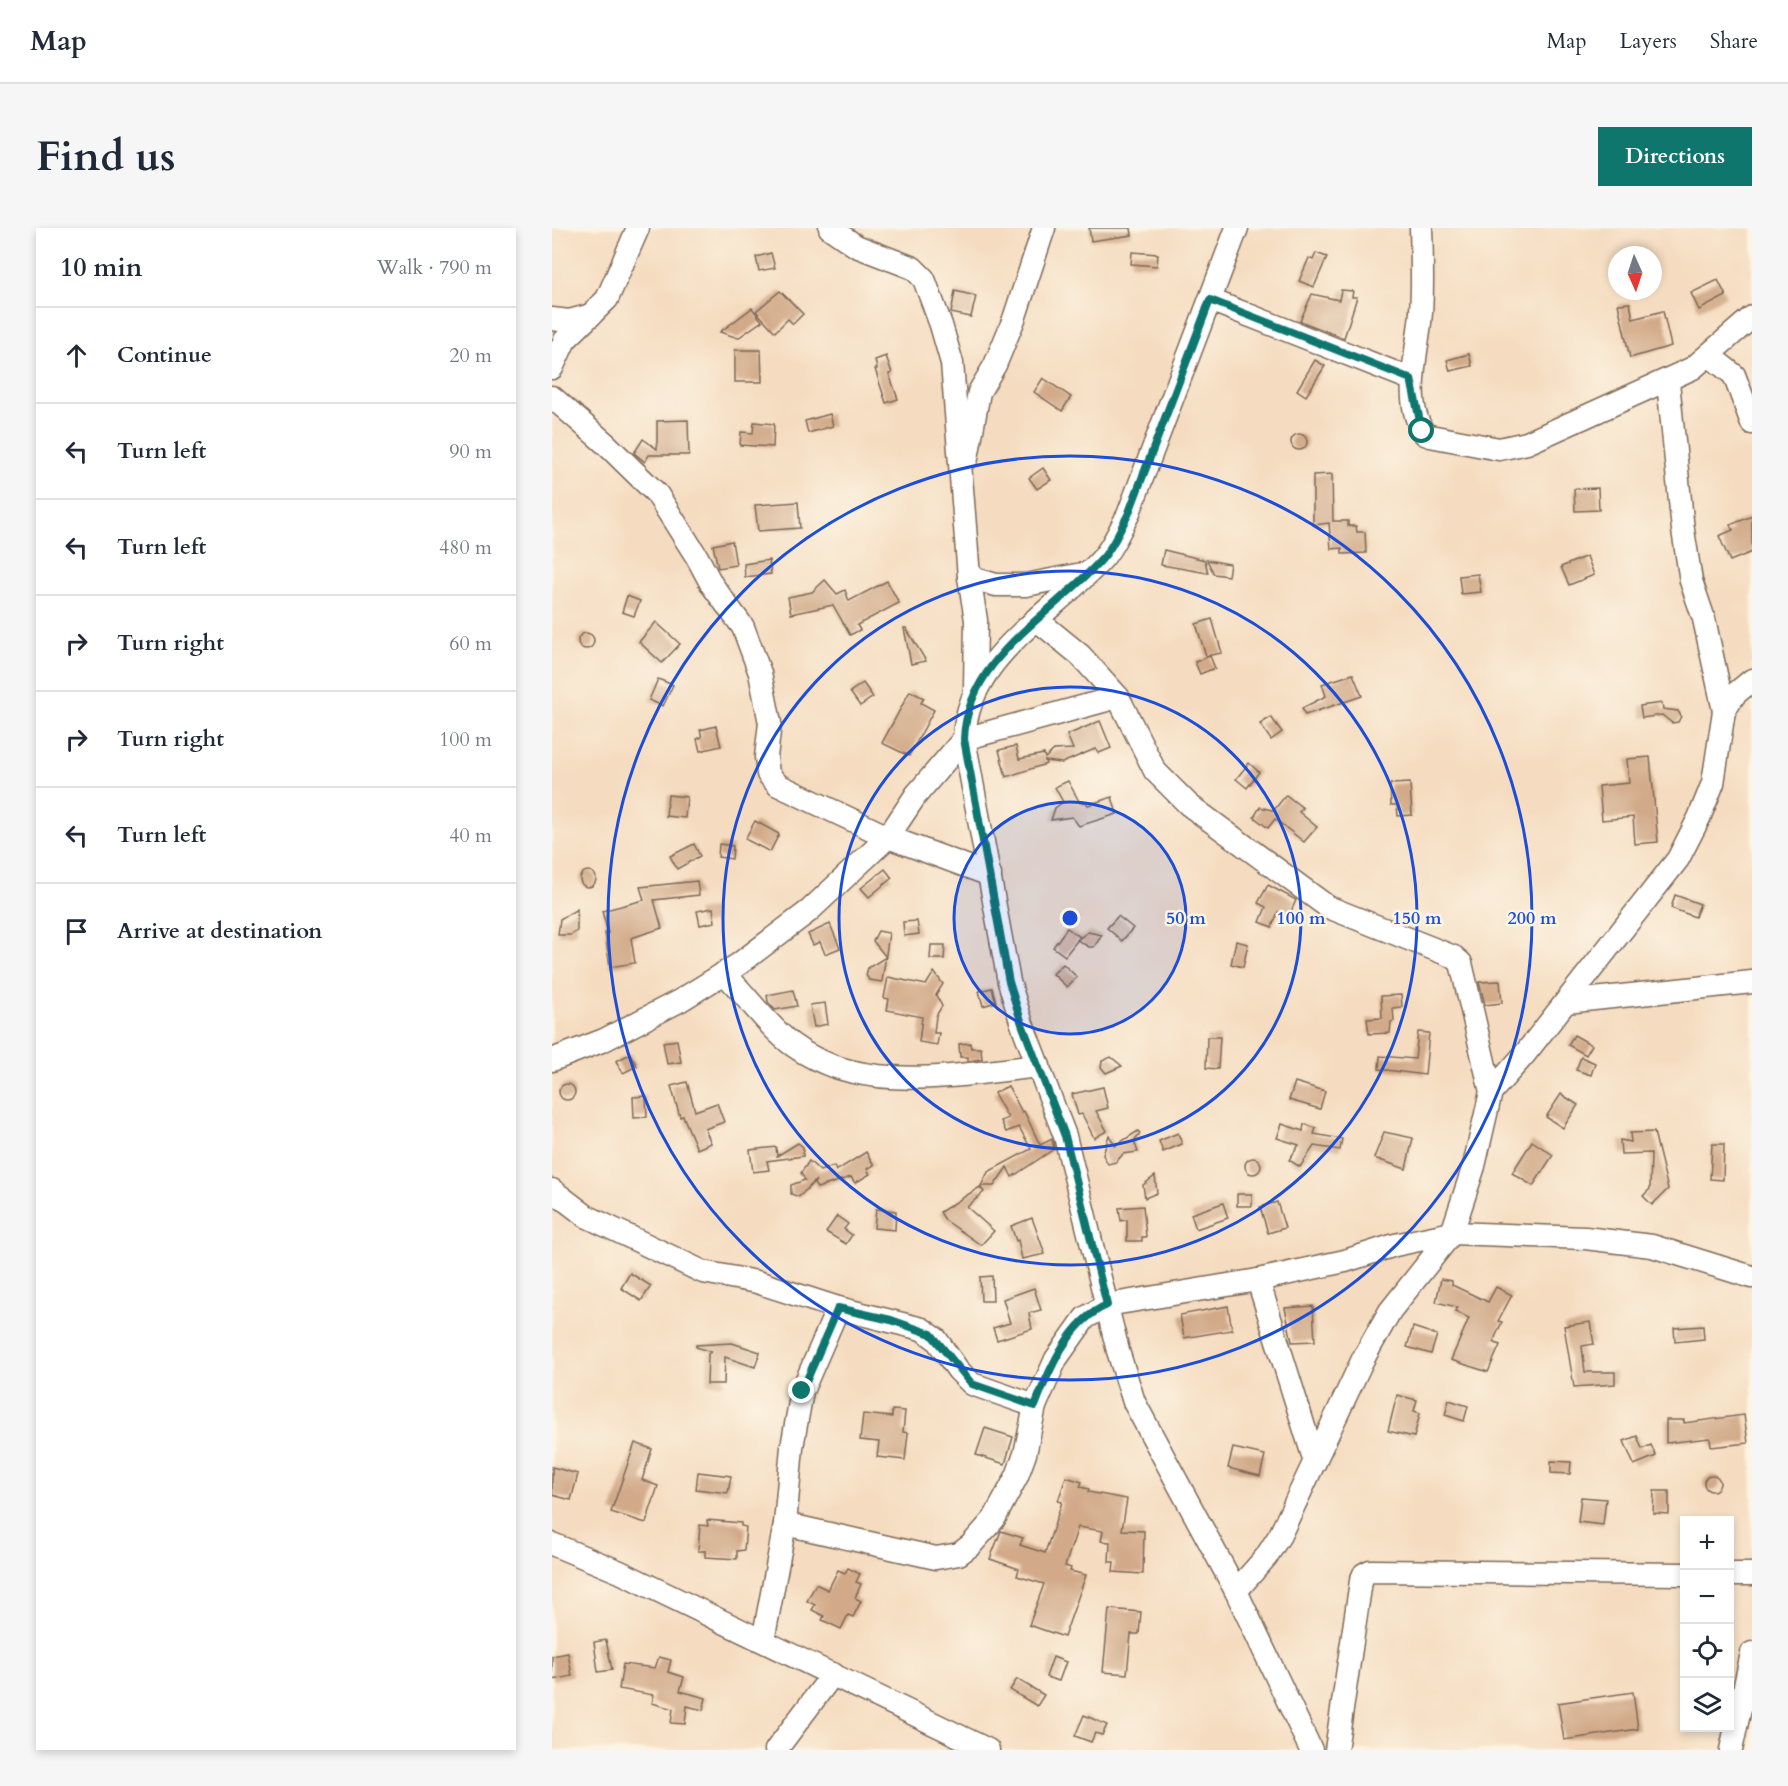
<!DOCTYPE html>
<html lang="en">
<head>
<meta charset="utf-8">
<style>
	:root { --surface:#fff; --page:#f6f6f7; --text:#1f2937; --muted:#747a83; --line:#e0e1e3; --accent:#0f766e }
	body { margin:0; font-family:Cardo,serif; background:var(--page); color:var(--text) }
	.controls { position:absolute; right:18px; bottom:18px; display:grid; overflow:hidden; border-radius:0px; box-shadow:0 3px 9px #0003 }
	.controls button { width:54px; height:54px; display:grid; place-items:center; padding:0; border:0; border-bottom:2px solid var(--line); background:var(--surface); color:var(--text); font:30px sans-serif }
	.compass { position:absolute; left:1056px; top:18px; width:54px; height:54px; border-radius:50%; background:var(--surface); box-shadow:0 3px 9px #0003; rotate:177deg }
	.stop { position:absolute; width:18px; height:18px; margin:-14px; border:4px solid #0f766e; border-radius:50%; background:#fff }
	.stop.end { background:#0f766e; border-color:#fff; box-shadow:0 2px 6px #0008 }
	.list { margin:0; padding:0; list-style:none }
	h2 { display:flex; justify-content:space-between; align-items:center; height:78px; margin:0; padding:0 24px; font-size:26px }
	h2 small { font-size:20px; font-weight:400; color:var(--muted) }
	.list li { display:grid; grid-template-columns:39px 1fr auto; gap:18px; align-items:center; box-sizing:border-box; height:96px; padding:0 24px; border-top:2px solid var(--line) }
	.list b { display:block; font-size:22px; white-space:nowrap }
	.list em { font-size:20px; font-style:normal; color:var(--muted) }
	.icon { flex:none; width:33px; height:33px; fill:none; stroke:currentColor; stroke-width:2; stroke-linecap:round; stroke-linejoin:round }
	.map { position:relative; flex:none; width:1200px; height:1522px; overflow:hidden; border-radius:0px }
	header { display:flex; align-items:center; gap:36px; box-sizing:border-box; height:84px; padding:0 30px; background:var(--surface); border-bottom:2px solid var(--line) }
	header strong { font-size:28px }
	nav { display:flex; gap:33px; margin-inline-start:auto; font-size:21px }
	.intro { display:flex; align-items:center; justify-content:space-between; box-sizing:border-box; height:144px; padding:0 36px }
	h1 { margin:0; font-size:42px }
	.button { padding:15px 27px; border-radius:0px; background:var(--accent); color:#fff; font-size:21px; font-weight:700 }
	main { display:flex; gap:36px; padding:0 36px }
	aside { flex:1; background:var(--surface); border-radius:0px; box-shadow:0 3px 9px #0003 }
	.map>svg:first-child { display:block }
</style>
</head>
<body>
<header>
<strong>Map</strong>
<nav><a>Map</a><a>Layers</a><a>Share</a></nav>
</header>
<div class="intro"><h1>Find us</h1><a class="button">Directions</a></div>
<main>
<aside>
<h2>10 min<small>Walk · 790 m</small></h2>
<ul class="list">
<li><svg class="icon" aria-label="ahead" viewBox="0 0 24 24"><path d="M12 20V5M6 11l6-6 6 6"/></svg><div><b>Continue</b></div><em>20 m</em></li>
<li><svg class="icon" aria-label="left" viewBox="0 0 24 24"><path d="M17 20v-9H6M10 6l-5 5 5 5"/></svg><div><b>Turn left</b></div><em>90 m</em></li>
<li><svg class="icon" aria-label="left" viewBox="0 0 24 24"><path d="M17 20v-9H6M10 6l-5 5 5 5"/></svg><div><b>Turn left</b></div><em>480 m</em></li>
<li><svg class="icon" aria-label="right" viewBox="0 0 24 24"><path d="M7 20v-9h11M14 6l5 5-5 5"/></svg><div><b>Turn right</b></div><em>60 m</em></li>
<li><svg class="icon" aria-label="right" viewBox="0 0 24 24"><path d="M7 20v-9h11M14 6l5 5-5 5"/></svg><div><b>Turn right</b></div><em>100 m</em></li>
<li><svg class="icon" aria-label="left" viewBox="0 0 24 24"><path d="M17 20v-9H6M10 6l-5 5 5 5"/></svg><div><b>Turn left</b></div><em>40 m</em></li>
<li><svg class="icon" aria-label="arrive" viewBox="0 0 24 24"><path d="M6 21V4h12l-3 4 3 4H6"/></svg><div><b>Arrive at destination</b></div></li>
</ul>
</aside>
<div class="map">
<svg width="1200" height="1522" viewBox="0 0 1200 1522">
	<rect width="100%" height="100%" fill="#fcf5e5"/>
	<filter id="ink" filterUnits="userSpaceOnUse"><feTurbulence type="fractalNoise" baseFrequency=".0167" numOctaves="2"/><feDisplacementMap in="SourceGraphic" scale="12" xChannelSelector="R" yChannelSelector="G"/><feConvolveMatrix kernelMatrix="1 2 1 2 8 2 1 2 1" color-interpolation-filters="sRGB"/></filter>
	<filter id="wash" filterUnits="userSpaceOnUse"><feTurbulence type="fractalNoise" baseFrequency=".008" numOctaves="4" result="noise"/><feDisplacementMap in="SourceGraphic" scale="24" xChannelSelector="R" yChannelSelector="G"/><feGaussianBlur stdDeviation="1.35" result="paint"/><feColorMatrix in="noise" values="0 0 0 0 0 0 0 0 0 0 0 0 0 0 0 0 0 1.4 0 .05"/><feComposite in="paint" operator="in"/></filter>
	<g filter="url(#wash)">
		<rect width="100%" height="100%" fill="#f5dcc0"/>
		<g id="blocks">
			<!-- building -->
			<g fill="#d2aa89">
				<polygon points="537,0 579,0 580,7 539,13"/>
				<polygon points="580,24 606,26 605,38 579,36"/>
				<polygon points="219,25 223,40 207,43 204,29"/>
				<polygon points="764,25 775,29 762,59 747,53 757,30 761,32"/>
				<polygon points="1166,52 1174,68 1147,82 1139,65"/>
				<polygon points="789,62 801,63 800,69 805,69 792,110 748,93 760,66 787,72"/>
				<polygon points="228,63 251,86 241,96 236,91 223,104 204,83"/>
				<polygon points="403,63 424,68 419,89 399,85"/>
				<polygon points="1078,75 1081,91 1111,83 1119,118 1078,130 1066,76"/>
				<polygon points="200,80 210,93 186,110 168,104"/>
				<polygon points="183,122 209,122 210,154 183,154"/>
				<polygon points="917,126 920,138 898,143 895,132"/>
				<polygon points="334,128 340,145 337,146 346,171 334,175 323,141 325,141 323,132"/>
				<polygon points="763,132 773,138 754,168 745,162"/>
				<polygon points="491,150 519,169 510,183 482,164"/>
				<polygon points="278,186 281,198 256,205 253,193"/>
				<polygon points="136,192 137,227 97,227 93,234 82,225 91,211 105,221 105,193"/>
				<polygon points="202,194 222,196 221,219 188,217 189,204 201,205"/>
				<circle cx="747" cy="214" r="8"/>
				<polygon points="491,240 499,252 485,261 477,250"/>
				<polygon points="780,246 781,293 796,293 796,298 804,298 805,304 813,304 814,325 790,326 790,320 779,321 777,295 761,297 761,247"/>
				<polygon points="1046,260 1047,282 1023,283 1022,261"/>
				<polygon points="246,274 248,300 206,303 203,277"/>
				<polygon points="1200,288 1200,324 1178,333 1167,308 1181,302 1178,297"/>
				<polygon points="180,313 184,337 166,340 161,317"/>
				<polygon points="612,322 653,332 656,345 609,337"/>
				<polygon points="1035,328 1042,347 1017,357 1009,339"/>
				<polygon points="217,332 219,346 193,349 192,336"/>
				<polygon points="655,332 678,336 676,348 662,346"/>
				<polygon points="926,346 929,364 909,366 907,348"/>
				<polygon points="273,352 285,366 293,362 297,373 335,353 347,375 305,397 308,402 298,407 281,377 239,386 236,369 260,364"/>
				<polygon points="75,368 88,373 82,388 70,384"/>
				<polygon points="660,391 670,425 654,428 644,396"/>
				<polygon points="104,394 128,416 110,435 87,414"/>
				<polygon points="352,400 354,400 374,433 359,436"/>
				<circle cx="34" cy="413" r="8"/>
				<polygon points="658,428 663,440 648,446 643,434"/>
				<polygon points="801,446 810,468 753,487 750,480 774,468 770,456"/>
				<polygon points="106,451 121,457 111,478 97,472"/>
				<polygon points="311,455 321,469 308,478 298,464"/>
				<polygon points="358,463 372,470 369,475 382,482 357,528 330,515"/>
				<polygon points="1110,475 1111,481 1126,483 1129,488 1126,494 1120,495 1110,487 1090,490 1088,478"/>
				<polygon points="719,489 730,504 719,512 708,496"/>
				<polygon points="548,493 559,520 547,525 543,521 510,535 493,533 494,536 454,549 447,522 464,518 467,531 492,526 493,530 502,522 521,521 515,507"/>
				<polygon points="164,498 169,518 148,523 145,511 150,509 148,502"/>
				<polygon points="1098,529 1106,614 1083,616 1081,589 1050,592 1047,558 1077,555 1075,531"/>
				<polygon points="697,535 707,544 695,560 684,551"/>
				<polygon points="516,553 528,575 534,574 536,577 560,569 565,586 527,598 520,589 499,592 503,580 511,574 503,559"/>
				<polygon points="858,555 860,587 846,588 845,577 839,577 838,556"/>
				<polygon points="116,567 135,569 133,590 114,588"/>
				<polygon points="734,567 751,580 747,584 765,599 752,614 723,591 716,600 702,589 708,579 724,583 722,582"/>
				<polygon points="203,593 227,606 218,624 193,611"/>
				<polygon points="142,616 148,628 125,641 118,628"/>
				<polygon points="167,616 181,618 180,631 166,629"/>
				<polygon points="333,641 340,650 317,669 309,660"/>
				<circle cx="36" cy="651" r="8"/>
				<polygon points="145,653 147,667 102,672 110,700 79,710 83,735 58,739 53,705 56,705 50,683 92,672 88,659"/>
				<polygon points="716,657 744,672 737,688 726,684 720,699 708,694 714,679 706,675"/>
				<polygon points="1123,667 1148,676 1143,689 1119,680"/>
				<polygon points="161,680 163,694 148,697 145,683"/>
				<polygon points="25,681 25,703 19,707 6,707 8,691"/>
				<polygon points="566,688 581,700 570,713 555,700"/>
				<polygon points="365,693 367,706 352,708 351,694"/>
				<polygon points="278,696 288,720 273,726 268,714 261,717 256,706"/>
				<polygon points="515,700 528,709 513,728 501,719"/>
				<polygon points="326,703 337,705 330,754 317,752 314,747 316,740 334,729 321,713"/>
				<polygon points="536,704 550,707 542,719 537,719 525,712"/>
				<polygon points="684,713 696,716 691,739 679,736"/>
				<polygon points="379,717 393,717 392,731 378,731"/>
				<polygon points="511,736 525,749 515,759 501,746"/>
				<polygon points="382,744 391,756 384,767 390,778 384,788 382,805 387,805 385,817 367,814 370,789 335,782 337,771 332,770 336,749 374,757"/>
				<polygon points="948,753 950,775 933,777 927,754"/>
				<polygon points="440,760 444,774 431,778 427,763"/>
				<polygon points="241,762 245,778 223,782 216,774 215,767"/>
				<polygon points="849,767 850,779 841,780 842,793 839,794 838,805 817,806 815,791 830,790 829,768"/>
				<polygon points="273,775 276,796 262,799 258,777"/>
				<polygon points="866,804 877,805 873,847 827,841 828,828 863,831"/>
				<polygon points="1022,807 1040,817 1034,827 1016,817"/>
				<polygon points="655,809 668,809 666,841 654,840"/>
				<polygon points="125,812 129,834 115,836 111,814"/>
				<polygon points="418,815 419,820 429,820 430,831 416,833 416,829 408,829 407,816"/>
				<polygon points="78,826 85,838 71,845 64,833"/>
				<polygon points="559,829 570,838 554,845 549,839 550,833"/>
				<polygon points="1029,829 1043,835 1039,847 1024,842"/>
				<polygon points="135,854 143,883 165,875 172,894 153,901 159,915 145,921 131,888 128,889 119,858"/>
				<polygon points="743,854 773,863 768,881 737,872"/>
				<circle cx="15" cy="864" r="8"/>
				<polygon points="456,858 470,884 472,883 488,917 500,911 502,921 460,949 455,939 442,958 429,958 436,944 479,921 467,899 454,904 449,893 456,890 442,865"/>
				<polygon points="551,859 556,880 544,883 555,903 542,910 530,886 526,887 520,866"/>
				<polygon points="1009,866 1026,877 1011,900 994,889"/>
				<polygon points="94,868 95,889 82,890 81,869"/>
				<polygon points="730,896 751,903 752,896 764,900 762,906 790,911 788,922 762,918 748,939 737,932 747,917 725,910"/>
				<polygon points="586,903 588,905 582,913 586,924 571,926 564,934 556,936 551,927 557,907 563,918"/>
				<polygon points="832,904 861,910 854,941 822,930"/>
				<polygon points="1102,904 1116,961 1100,977 1091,968 1098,961 1099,925 1069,926 1068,912 1079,914 1078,905"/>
				<polygon points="626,905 630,916 611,924 607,913"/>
				<polygon points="980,913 1001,927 981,958 960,945"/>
				<polygon points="246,915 251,919 251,928 215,933 217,942 201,944 198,922 224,919 225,928"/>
				<polygon points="1160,916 1172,916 1171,952 1158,951"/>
				<polygon points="314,924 322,937 315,941 318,946 303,955 299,949 265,960 262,956 264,952 247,969 239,966 239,957 253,952 249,945 257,933 268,943 282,938 284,943"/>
				<circle cx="701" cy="938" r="8"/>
				<polygon points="603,948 605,965 593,970 591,957"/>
				<polygon points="428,959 432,964 415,979 442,1003 429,1017 393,992 388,984"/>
				<rect x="685" y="966" width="15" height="12"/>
				<polygon points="725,974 733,1000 716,1005 708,979"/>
				<polygon points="671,975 676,990 644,1001 639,986"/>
				<polygon points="591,978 594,1009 590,1009 590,1013 575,1013 575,992 569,993 567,980"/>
				<polygon points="324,981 344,983 343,1002 322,1000"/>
				<polygon points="285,988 296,996 292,1001 300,1007 294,1016 274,1004"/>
				<polygon points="480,990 493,1026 470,1031 466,1012 464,1013 459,998"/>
				<polygon points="78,1045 99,1058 89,1073 69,1060"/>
				<polygon points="440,1048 441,1073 429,1073 428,1049"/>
				<polygon points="889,1051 900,1053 900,1057 936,1074 944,1059 960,1067 946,1093 950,1094 941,1114 948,1117 936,1144 899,1132 917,1090 903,1083 905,1079 884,1074"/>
				<polygon points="482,1060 489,1082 477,1085 480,1101 445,1112 441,1100 458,1095 451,1071"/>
				<polygon points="676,1078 680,1102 632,1110 628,1087"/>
				<polygon points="761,1078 763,1113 740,1114 733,1080"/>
				<polygon points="1038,1094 1042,1116 1030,1118 1033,1144 1063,1144 1063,1156 1022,1159 1012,1098"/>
				<polygon points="1151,1098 1152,1111 1123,1114 1122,1100"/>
				<polygon points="861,1099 885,1107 879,1126 855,1119"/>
				<polygon points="180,1115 208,1124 203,1139 173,1129 172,1156 155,1156 156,1126 159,1124 144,1119 144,1117"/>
				<polygon points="845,1167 865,1172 862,1183 868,1185 862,1209 836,1203"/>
				<polygon points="897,1172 916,1178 912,1193 893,1187"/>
				<polygon points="340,1182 353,1183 351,1204 356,1205 353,1232 325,1229 327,1214 308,1212 311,1186 340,1189"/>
				<polygon points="1192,1187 1196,1215 1159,1219 1158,1210 1114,1215 1114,1192 1132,1192 1132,1195"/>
				<polygon points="433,1200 461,1209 453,1236 424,1227"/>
				<polygon points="1085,1208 1090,1221 1099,1217 1104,1228 1082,1237 1072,1213"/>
				<polygon points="83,1215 100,1221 90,1252 106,1258 94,1295 59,1284"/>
				<polygon points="681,1220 713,1227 708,1248 676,1240"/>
				<polygon points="999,1233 1019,1234 1018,1246 999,1245"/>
				<polygon points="0,1239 26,1246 19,1272 0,1267"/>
				<polygon points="146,1244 179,1248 176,1265 144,1261"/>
				<circle cx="1160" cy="1255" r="8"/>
				<polygon points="514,1249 530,1254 528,1259 537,1261 536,1264 575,1271 570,1302 592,1303 591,1346 561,1344 562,1334 557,1334 558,1314 549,1313 551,1303 526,1299 513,1338 519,1340 518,1343 534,1347 512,1409 477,1397 492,1356 465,1348 467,1341 438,1331 449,1303 471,1310 468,1317 493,1325 510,1274 506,1273"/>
				<polygon points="1102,1263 1117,1263 1117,1286 1101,1285"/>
				<polygon points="1029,1269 1054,1271 1051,1297 1026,1294"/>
				<polygon points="155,1292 189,1295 189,1298 194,1299 192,1322 185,1323 185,1331 153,1329 153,1323 146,1323 148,1297 156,1298"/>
				<polygon points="296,1340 308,1346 304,1354 309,1356 303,1370 309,1373 301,1389 296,1387 289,1401 270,1392 272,1388 260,1382 263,1377 255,1373 264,1356 276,1362 286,1342 293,1345"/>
				<polygon points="557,1381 589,1384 587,1406 579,1406 575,1446 551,1444"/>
				<polygon points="54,1412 60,1442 46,1444 42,1414"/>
				<polygon points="16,1425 20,1448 0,1452 0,1428"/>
				<polygon points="107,1429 119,1432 116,1444 132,1449 128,1463 154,1470 151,1482 135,1478 133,1496 119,1495 121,1481 100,1475 102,1467 67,1461 71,1436 103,1440"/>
				<polygon points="501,1429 514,1434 507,1453 494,1449"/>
				<polygon points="465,1451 492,1467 485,1478 458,1462"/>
				<polygon points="1081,1464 1086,1501 1012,1512 1006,1475"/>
				<polygon points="532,1487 555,1497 550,1507 543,1505 539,1514 523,1508"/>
			</g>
		</g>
	</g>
	<g filter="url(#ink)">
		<use href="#blocks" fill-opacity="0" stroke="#7c6857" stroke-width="1.5"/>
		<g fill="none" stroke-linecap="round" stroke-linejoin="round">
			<defs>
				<g id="minor">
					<polyline points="278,0 304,18 361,40 372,51 389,97 400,135 417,349 424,392 423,461"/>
					<path d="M685,0L576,287C568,301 561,319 550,331C500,387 415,428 412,511L457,754L470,796L513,908L566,1123L582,1174L684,1363L759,1522"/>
					<path d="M869,0C870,28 871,56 869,84C867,119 849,175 873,206L878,208L947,221L975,215L1141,140L1200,89"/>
					<polyline points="658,72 859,151"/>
					<polyline points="0,91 17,93 39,87"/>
					<polyline points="1158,128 1182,147 1200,195"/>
					<polyline points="0,140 13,112 55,71 86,0"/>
					<polyline points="1116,154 1131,302 1139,353 1152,391 1172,483"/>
					<polyline points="0,169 54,216 105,266 145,329 160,357 191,399 208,445 218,495 214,529 216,546 226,557 336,609 438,647"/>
					<polyline points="415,230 427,164 443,137 462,91 492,0"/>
					<polyline points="417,349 444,357 474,357 535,345"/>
					<polyline points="484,391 528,427 566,469 603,543 637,577 776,679 902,729 909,735 939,864"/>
					<path d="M172,745C193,766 219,802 242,818C312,868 407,846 487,838"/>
					<polyline points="1014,774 1200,754"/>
					<polyline points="0,832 52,812 129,772 187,736 257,683 336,609 364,567 412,511 566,469"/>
					<polyline points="0,962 34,988 151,1044 205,1054 286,1080 370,1101 384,1111 406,1142 420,1156 483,1178"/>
					<polyline points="706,1052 763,1234"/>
					<polyline points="233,1296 384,1330 407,1326 419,1317 442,1291 465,1248 473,1226 483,1178 504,1131 533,1090 555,1077 706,1052 793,1033 843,1017 900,1005 1033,1010 1100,1018 1200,1049"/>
					<polyline points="0,1316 68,1344 436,1522"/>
					<polyline points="1178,1346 1200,1346"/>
					<polyline points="684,1363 714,1329 728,1307 811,1131 838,1083 900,1005 922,938 939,864 972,827 1126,631 1147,590 1161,555 1172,483 1183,466 1200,452"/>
					<polyline points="211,1413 233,1296 240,1219 250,1163 286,1080"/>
					<polyline points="224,1522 281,1446"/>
					<polyline points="784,1522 809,1353 812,1346 818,1343 1132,1346"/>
					<polyline points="1179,1522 1200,1425"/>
				</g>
			</defs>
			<!-- minor casing -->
			<use href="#minor" stroke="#7c6857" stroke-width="25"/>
			<!-- minor -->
			<use href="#minor" stroke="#fff" stroke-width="22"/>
		</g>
	</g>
	<g fill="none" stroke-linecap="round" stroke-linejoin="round" filter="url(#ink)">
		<!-- route -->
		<path stroke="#0f766e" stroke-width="8" d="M250,1163L286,1080L339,1092L379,1106L420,1156L483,1178C497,1142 517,1093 555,1077L513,908L470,796L457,754L412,511C415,428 501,387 550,331C561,319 568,301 576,287L658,72L859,151L870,203"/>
	</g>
	<!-- distance rings -->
	<circle cx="518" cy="690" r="116" fill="#1d4ed8" fill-opacity=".12"/>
	<g fill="none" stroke="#1d4ed8" stroke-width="3">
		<circle cx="518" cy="690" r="116"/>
		<circle cx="518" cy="690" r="231"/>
		<circle cx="518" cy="690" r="347"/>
		<circle cx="518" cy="690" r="462"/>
	</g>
	<circle cx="518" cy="690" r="9" fill="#1d4ed8" stroke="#fcf5e5" stroke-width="3"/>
	<g font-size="18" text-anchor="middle" font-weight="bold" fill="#1d4ed8" stroke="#fcf5e5" stroke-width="5" stroke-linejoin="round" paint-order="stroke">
		<text x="634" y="696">50 m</text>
		<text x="749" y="696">100 m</text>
		<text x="865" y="696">150 m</text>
		<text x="980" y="696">200 m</text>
	</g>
</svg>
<div class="controls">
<button>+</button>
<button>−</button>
<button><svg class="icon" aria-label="locate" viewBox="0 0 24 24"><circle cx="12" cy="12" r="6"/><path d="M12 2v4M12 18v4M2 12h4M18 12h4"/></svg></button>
<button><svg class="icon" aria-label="layers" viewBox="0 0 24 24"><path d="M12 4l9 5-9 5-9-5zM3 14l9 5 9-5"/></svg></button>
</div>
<svg class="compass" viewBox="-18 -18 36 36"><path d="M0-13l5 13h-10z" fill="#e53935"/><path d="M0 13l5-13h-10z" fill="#747a83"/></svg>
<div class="stop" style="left:870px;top:203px"></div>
<div class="stop end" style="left:250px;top:1163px"></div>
</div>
</main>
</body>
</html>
